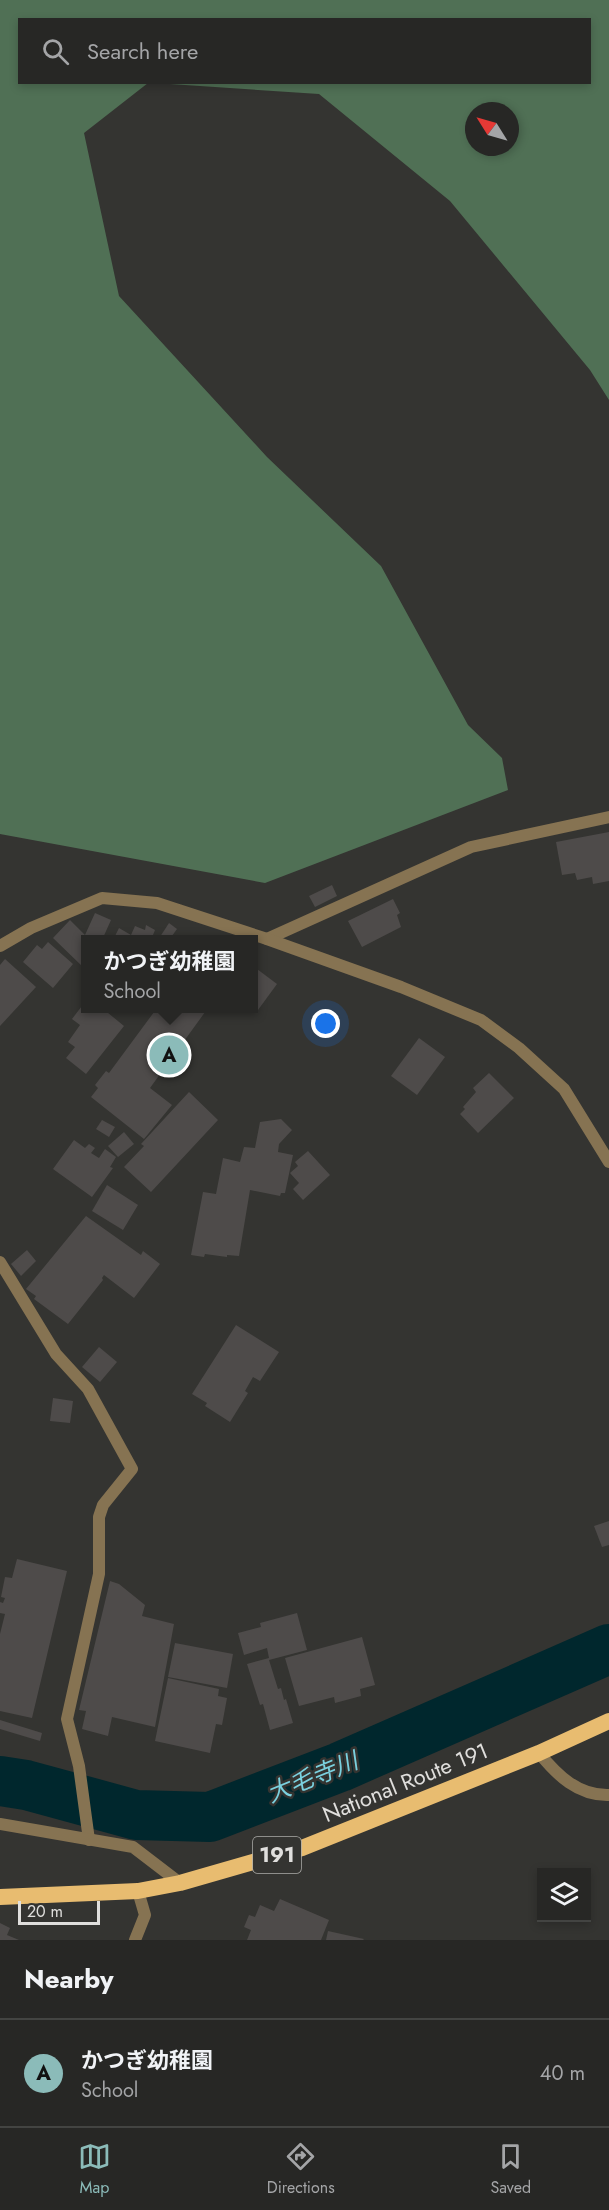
<!DOCTYPE html>
<html lang="en">
<head>
<meta charset="utf-8">
<style>
	:root { --surface:#272725; --page:#333332; --text:#f1f3f6; --muted:#a4a5a7; --line:#434442; --accent:#8bbbb9 }
	body { margin:0; font-family:Jost,"Noto Sans JP",sans-serif; background:var(--page); color:var(--text) }
	.controls { position:absolute; right:18px; bottom:18px; display:grid; overflow:hidden; border-radius:0px; box-shadow:0 3px 9px #0003 }
	.controls button { width:54px; height:54px; display:grid; place-items:center; padding:0; border:0; border-bottom:2px solid var(--line); background:var(--surface); color:var(--text); font:30px sans-serif }
	.compass { position:absolute; left:465px; top:102px; width:54px; height:54px; border-radius:50%; background:var(--surface); box-shadow:0 3px 9px #0003; rotate:307deg }
	.scale { position:absolute; left:18px; bottom:15px; width:82px; box-sizing:border-box; padding-left:6px; border:3px solid #e0dfdd; border-top:0; font-size:16px; line-height:21px; white-space:nowrap; color:#e0dfdd; -webkit-text-stroke:4px #343431; paint-order:stroke }
	.you { position:absolute; left:326px; top:1024px; width:21px; height:21px; margin:-15px; border:4px solid #fff; border-radius:50%; background:#1a73e8; box-shadow:0 0 0 9px #1a73e833 }
	.badge { display:grid; place-items:center; width:39px; height:39px; border-radius:50%; background:var(--accent); color:#111; font-size:20px; font-weight:700 }
	.pin { position:absolute; translate:-50% -50%; border:3px solid #fff; box-shadow:0 2px 6px #0006 }
	.popup { position:absolute; left:81px; top:935px; width:177px; height:78px; box-sizing:border-box; display:grid; place-content:center; border-radius:0px; background:var(--surface); filter:drop-shadow(0 2px 4px #0005); font-size:20px; white-space:nowrap; color:var(--muted) }
	.popup b { font-size:22px; color:var(--text) }
	.popup::after { content:''; position:absolute; left:50%; top:100%; margin-left:-12px; border:12px solid transparent; border-top-color:var(--surface) }
	.list { margin:0; padding:0; list-style:none }
	h2 { display:flex; justify-content:space-between; align-items:center; height:78px; margin:0; padding:0 24px; font-size:26px }
	h2 small { font-size:20px; font-weight:400; color:var(--muted) }
	.list li { display:grid; grid-template-columns:39px 1fr auto; gap:18px; align-items:center; box-sizing:border-box; height:108px; padding:0 24px; border-top:2px solid var(--line) }
	.list b { display:block; font-size:22px; white-space:nowrap }
	.list p { margin:0; font-size:20px; white-space:nowrap; color:var(--muted) }
	.list em { font-size:20px; font-style:normal; color:var(--muted) }
	.icon { flex:none; width:33px; height:33px; fill:none; stroke:currentColor; stroke-width:2; stroke-linecap:round; stroke-linejoin:round }
	.map { position:relative; flex:none; width:609px; height:1940px; overflow:hidden }
	.search { position:absolute; background:var(--surface); box-shadow:0 3px 9px #0003; left:18px; right:18px; top:18px; height:66px; display:flex; align-items:center; gap:15px; box-sizing:border-box; padding:0 21px; border-radius:0px; color:var(--muted); font-size:22px }
	.sheet { height:186px; background:var(--surface) }
	nav { display:flex; justify-content:space-around; align-items:center; box-sizing:border-box; height:84px; border-top:2px solid var(--line); background:var(--surface); font-size:16px; color:var(--muted) }
	nav a { display:grid; justify-items:center; gap:3px }
	nav .on { color:var(--accent) }
	.map>svg:first-child { display:block }
</style>
</head>
<body>
<div class="map">
<svg width="609" height="1940" viewBox="0 0 609 1940">
	<rect width="100%" height="100%" fill="#343431"/>
	<!-- forest -->
	<path fill="#507055" fill-rule="evenodd" d="M0,0H609V400L590,370L450,201L319,94L155,83L590,82V20H20V82L148,83L84,133L119,296L267,457L381,566L468,725L502,758L508,790L265,883L0,834ZM474,111H510V147H474Z"/>
	<g fill="none" stroke-linecap="round" stroke-linejoin="round">
		<!-- river -->
		<polyline stroke="#00272d" stroke-width="50" points="0,1781 26,1785 136,1815 210,1817 340,1767 609,1649"/>
	</g>
	<!-- building -->
	<g fill="#4e4b4a">
		<polygon points="609,832 609,881 593,884 592,877 577,880 575,873 562,875 556,842"/>
		<polygon points="332,885 337,896 315,907 309,896"/>
		<polygon points="393,899 400,913 397,915 401,927 362,947 348,921"/>
		<polygon points="95,913 111,920 102,940 85,940 85,965 83,967 53,938 70,920 85,935"/>
		<polygon points="169,923 177,929 169,940 158,940"/>
		<polygon points="146,925 155,930 151,940 113,940 119,928 131,935 135,926 145,930"/>
		<polygon points="48,942 73,964 53,988 23,962 37,945 42,949"/>
		<polygon points="5,959 36,987 0,1026 0,965"/>
		<polygon points="253,966 277,984 258,1010 253,1007"/>
		<polygon points="85,1002 85,1008 102,1008 124,1026 86,1074 66,1058 75,1047 68,1042 80,1025 72,1019"/>
		<polygon points="157,1008 208,1008 150,1088 172,1105 144,1139 91,1097 98,1088 95,1085 106,1071 109,1073"/>
		<polygon points="419,1038 445,1057 417,1095 391,1076"/>
		<polygon points="489,1073 514,1098 478,1133 460,1114 465,1109 463,1107 476,1092 473,1088"/>
		<polygon points="189,1092 218,1120 151,1192 124,1167 144,1146 141,1144"/>
		<polygon points="281,1119 292,1130 279,1144 278,1152 293,1155 285,1193 281,1193 280,1196 250,1190 239,1256 227,1255 227,1257 205,1254 204,1257 191,1255 203,1192 216,1194 223,1158 240,1162 244,1147 255,1148 260,1122"/>
		<polygon points="102,1120 115,1127 109,1137 96,1129"/>
		<polygon points="124,1132 134,1144 118,1157 108,1146"/>
		<polygon points="74,1140 85,1148 89,1144 95,1148 91,1153 99,1158 105,1149 116,1157 110,1167 113,1168 92,1197 53,1169"/>
		<polygon points="308,1151 330,1175 303,1200 293,1189 299,1183 290,1173 298,1166 295,1162"/>
		<polygon points="107,1185 138,1205 123,1230 92,1211"/>
		<polygon points="86,1216 141,1255 143,1251 160,1264 134,1298 104,1275 102,1278 103,1280 68,1324 34,1299 36,1296 26,1289"/>
		<polygon points="27,1250 36,1261 21,1276 11,1264"/>
		<polygon points="236,1325 279,1352 260,1381 253,1377 245,1391 248,1393 230,1422 205,1406 207,1403 192,1394"/>
		<polygon points="99,1347 117,1362 100,1382 82,1367"/>
		<polygon points="53,1398 73,1401 70,1423 50,1421"/>
		<polygon points="609,1521 609,1545 602,1547 594,1526"/>
		<polygon points="17,1559 67,1571 32,1718 0,1711 0,1634 5,1614 0,1613 0,1602 3,1603 5,1598 1,1597 5,1577 12,1578"/>
		<polygon points="110,1581 119,1584 145,1605 142,1616 174,1624 155,1727 112,1717 108,1736 82,1729 86,1711 79,1710"/>
		<polygon points="297,1613 307,1650 269,1660 278,1689 281,1688 284,1700 286,1699 293,1723 270,1730 263,1704 260,1705 247,1664 269,1658 267,1648 244,1655 238,1633 261,1627 260,1623"/>
		<polygon points="362,1637 375,1685 360,1689 361,1696 335,1703 334,1697 299,1706 285,1658"/>
		<polygon points="175,1643 233,1654 227,1688 168,1677"/>
		<polygon points="168,1678 219,1689 218,1696 227,1698 222,1725 216,1724 210,1753 155,1741"/>
		<polygon points="0,1720 42,1733 40,1741 0,1729"/>
		<polygon points="280,1899 329,1920 321,1940 247,1940 251,1930 244,1927 249,1915 255,1917 260,1905 274,1911"/>
		<polygon points="0,1923 10,1928 7,1935 19,1940 0,1940"/>
		<polygon points="328,1931 364,1939 363,1940 326,1940"/>
	</g>
	<g fill="none" stroke-linecap="round" stroke-linejoin="round">
		<!-- minor -->
		<g stroke="#867352" stroke-width="12">
			<polyline points="267,939 471,847 609,817"/>
			<polyline points="0,946 31,928 102,898 157,903 267,939 401,987 481,1020 519,1048 564,1089 609,1162"/>
			<polyline points="0,1262 56,1354 88,1389 132,1469 103,1505 99,1517 99,1574 67,1719 79,1766 89,1840"/>
			<polyline points="0,1824 133,1847 180,1883"/>
			<polyline points="135,1940 145,1915 138,1891"/>
		</g>
		<!-- tertiary -->
		<path stroke="#867352" stroke-width="12" d="M539,1753C557,1775 578,1796 609,1795"/>
		<!-- trunk -->
		<polyline stroke="#e8bc70" stroke-width="16" points="0,1897 138,1891 180,1883 302,1848 539,1753 609,1721"/>
	</g>
	<g text-anchor="middle" dominant-baseline="central" stroke-width="5" stroke-linejoin="round" paint-order="stroke">
		<!-- shield labels -->
		<rect fill="#343431" stroke="#acaca9" stroke-width="1.5" x="253" y="1837" width="48" height="36" rx="4.5"/>
		<g font-size="21" font-weight="bold" fill="#e0dfdd">
			<text x="277" y="1855">191</text>
		</g>
		<!-- street labels -->
		<g font-size="22" fill="#e0dfdd" stroke="#343431">
			<text transform="translate(405 1782) rotate(-22)">National Route 191</text>
		</g>
		<!-- water labels -->
		<g font-size="24" font-style="italic" fill="#7ad1df" stroke="#343431">
			<text transform="translate(312 1777) rotate(-22)">大毛寺川</text>
		</g>
	</g>
</svg>
<div class="controls">
<button><svg class="icon" aria-label="layers" viewBox="0 0 24 24"><path d="M12 4l9 5-9 5-9-5zM3 14l9 5 9-5"/></svg></button>
</div>
<svg class="compass" viewBox="-18 -18 36 36"><path d="M0-13l5 13h-10z" fill="#e53935"/><path d="M0 13l5-13h-10z" fill="#a4a5a7"/></svg>
<div class="scale">20 m</div>
<div class="you"></div>
<div class="pin badge" style="left:169px;top:1055px">A</div>
<div class="popup"><b>かつぎ幼稚園</b>School</div>
<div class="search"><svg class="icon" aria-label="search" viewBox="0 0 24 24"><circle cx="10" cy="10" r="6"/><path d="M15 15l6 6"/></svg>Search here</div>
</div>
<section class="sheet">
<h2>Nearby<small></small></h2>
<ul class="list">
<li><span class="badge">A</span><div><b>かつぎ幼稚園</b><p>School</p></div><em>40 m</em></li>
</ul>
</section>
<nav>
<a class="on"><svg class="icon" aria-label="map" viewBox="0 0 24 24"><path d="M3 6l6-2 6 2 6-2v14l-6 2-6-2-6 2zM9 4v14M15 6v14"/></svg>Map</a>
<a><svg class="icon" aria-label="directions" viewBox="0 0 24 24"><path d="M12 3l9 9-9 9-9-9zM9 14v-3h6M13 9l2 2-2 2"/></svg>Directions</a>
<a><svg class="icon" aria-label="saved" viewBox="0 0 24 24"><path d="M7 4h10v16l-5-4-5 4z"/></svg>Saved</a>
</nav>
</body>
</html>
